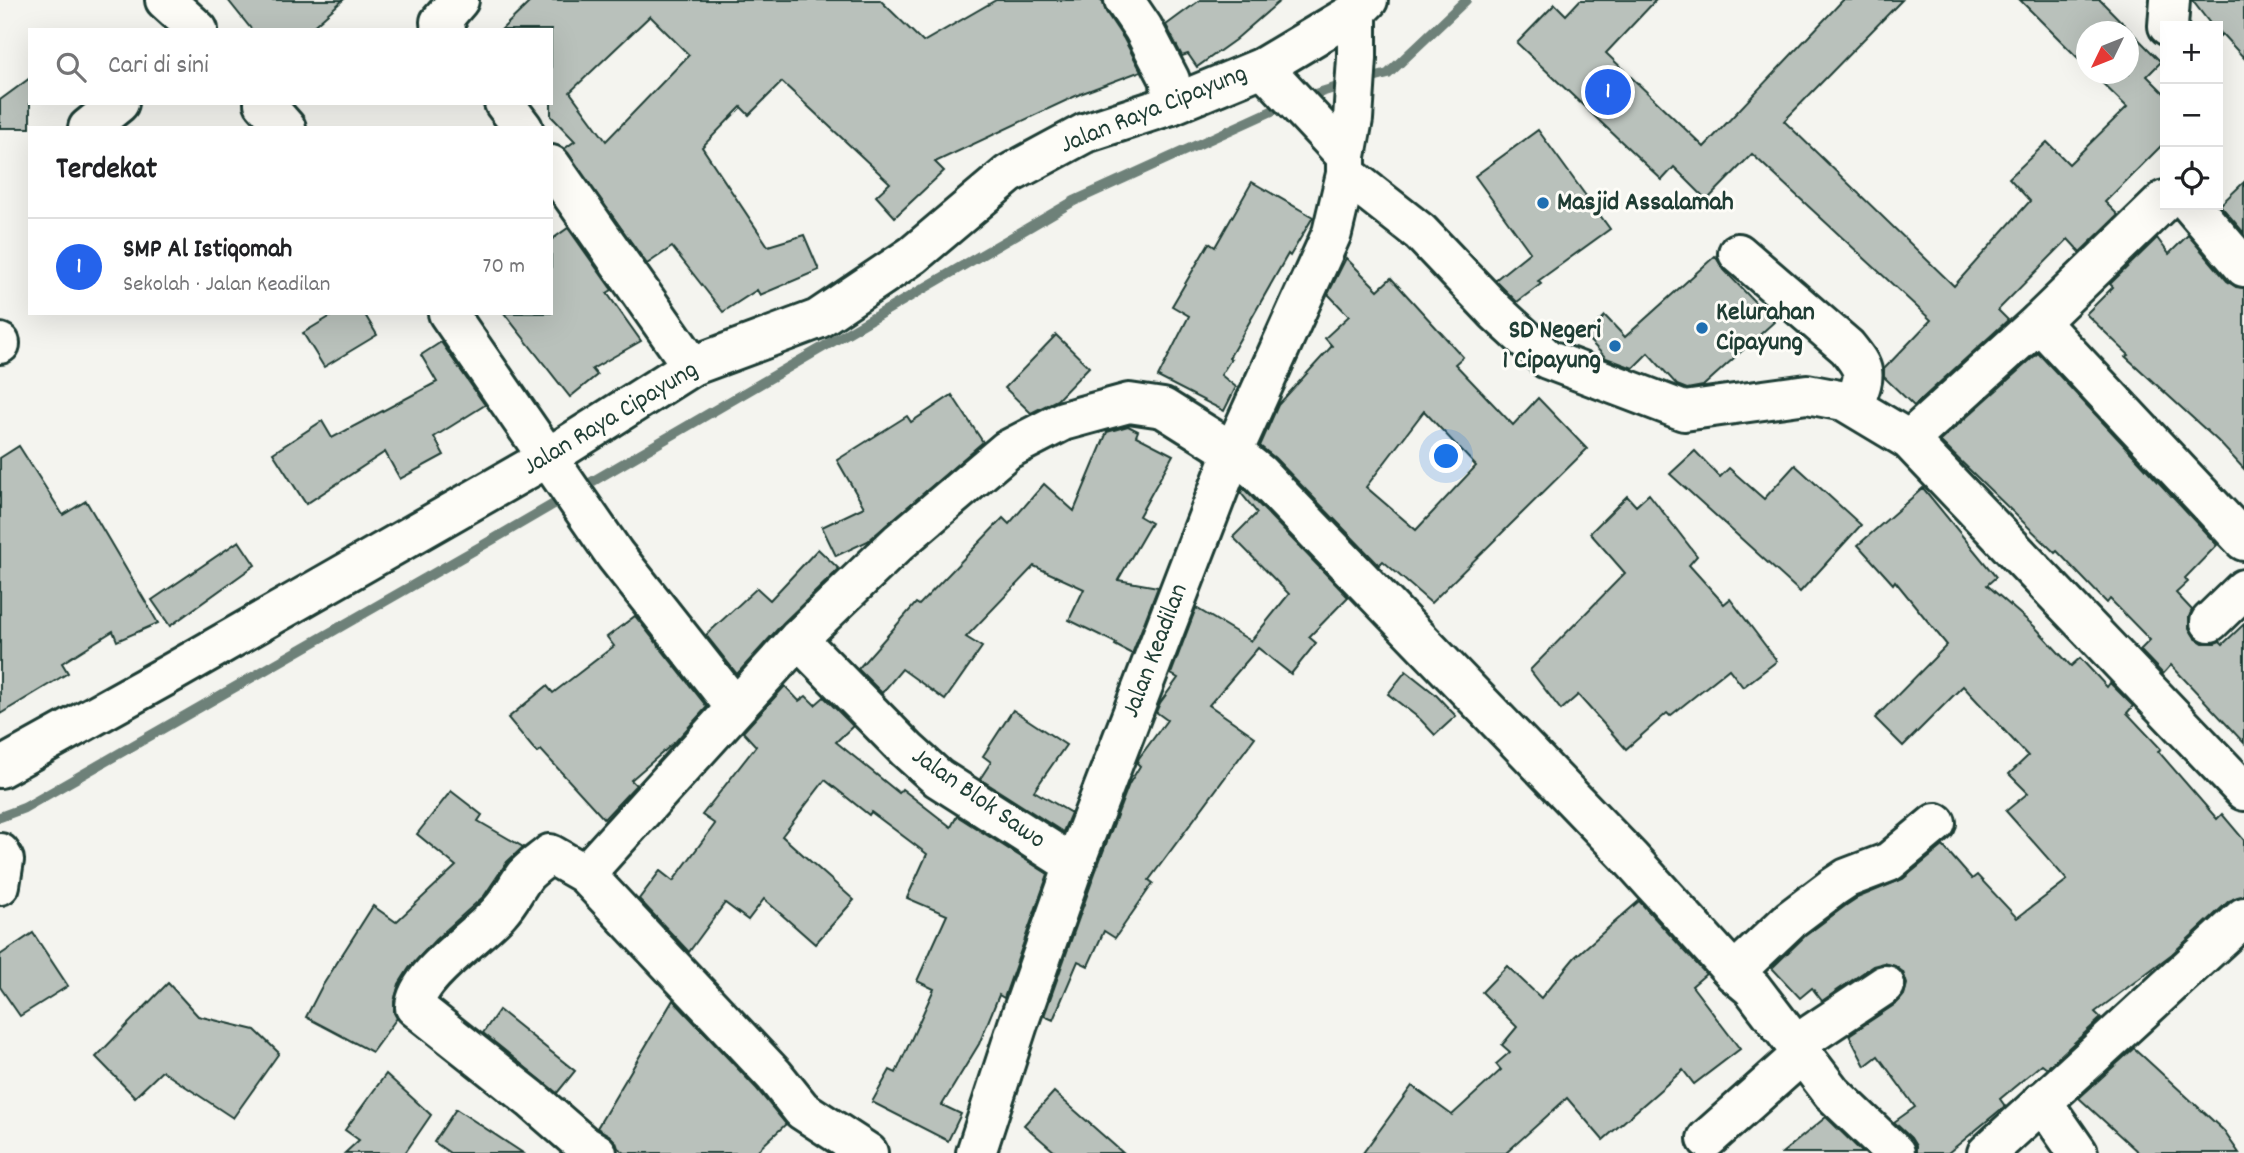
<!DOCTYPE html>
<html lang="id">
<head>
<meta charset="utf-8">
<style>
	:root { --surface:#fff; --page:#f2f2f2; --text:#202124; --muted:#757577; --line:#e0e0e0; --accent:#2563eb }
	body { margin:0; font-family:Dekko,sans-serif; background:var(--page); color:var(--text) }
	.controls { position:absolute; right:21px; top:21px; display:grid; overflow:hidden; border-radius:0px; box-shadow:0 7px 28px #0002 }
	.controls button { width:63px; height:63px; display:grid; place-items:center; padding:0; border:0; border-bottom:2px solid var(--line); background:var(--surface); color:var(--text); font:35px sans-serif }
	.compass { position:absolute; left:2076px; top:21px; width:63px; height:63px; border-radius:50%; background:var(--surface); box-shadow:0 7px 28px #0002; rotate:227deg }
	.you { position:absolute; left:1447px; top:457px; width:24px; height:24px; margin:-18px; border:5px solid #fff; border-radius:50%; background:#1a73e8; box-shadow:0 0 0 10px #1a73e833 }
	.badge { display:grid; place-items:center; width:46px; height:46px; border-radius:50%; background:var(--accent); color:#fff; font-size:23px; font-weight:700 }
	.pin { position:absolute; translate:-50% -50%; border:4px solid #fff; box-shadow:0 2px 7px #0006 }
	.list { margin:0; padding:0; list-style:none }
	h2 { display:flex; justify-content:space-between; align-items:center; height:91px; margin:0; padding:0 28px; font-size:30px }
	h2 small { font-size:23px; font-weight:400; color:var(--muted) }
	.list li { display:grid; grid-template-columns:46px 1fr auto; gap:21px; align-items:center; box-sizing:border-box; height:98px; padding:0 28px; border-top:2px solid var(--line) }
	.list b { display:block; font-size:26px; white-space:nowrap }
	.list p { margin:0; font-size:23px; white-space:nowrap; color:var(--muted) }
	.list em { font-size:23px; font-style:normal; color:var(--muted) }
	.icon { flex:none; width:38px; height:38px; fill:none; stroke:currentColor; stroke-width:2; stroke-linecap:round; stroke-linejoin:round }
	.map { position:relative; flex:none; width:2244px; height:1153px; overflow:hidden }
	.search { position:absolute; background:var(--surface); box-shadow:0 7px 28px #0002; left:28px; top:28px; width:525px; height:77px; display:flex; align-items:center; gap:18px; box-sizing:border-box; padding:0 24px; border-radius:0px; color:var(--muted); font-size:26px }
	.panel { position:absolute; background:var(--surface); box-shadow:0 7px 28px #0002; left:28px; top:126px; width:525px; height:189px; border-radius:0px }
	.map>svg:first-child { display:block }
</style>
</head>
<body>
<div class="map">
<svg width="2244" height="1153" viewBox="0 0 2244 1153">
	<rect width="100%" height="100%" fill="#f4f4ef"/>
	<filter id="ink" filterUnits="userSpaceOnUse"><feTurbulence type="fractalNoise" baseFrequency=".0143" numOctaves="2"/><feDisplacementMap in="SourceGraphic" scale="14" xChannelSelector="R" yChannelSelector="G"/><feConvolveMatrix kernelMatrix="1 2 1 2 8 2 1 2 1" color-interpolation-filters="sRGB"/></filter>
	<g filter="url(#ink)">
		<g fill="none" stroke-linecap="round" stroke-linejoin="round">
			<!-- stream -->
			<g stroke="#6e8179" stroke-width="10">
				<polyline points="1362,81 1388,74 1466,0"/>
				<polyline points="1302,98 1347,84"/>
				<polyline points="0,817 24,808 492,540 1074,201 1287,104"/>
			</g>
		</g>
		<!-- building -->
		<g fill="#b9c1bb" stroke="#1f3d34" stroke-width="2" fill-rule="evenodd">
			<polygon points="228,0 343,0 309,30 252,30"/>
			<path d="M532,0H880L923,42L996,0H1102L1106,12L1124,39L1141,71L1080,94L935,162L944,171L895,217L876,196L890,183L782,82L749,115L741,107L702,147L768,246L804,235L819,270L760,295L757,290L723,312L672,247L647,264L564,149L575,141L551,116V30H501ZM650,16L689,55L606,141L570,92Z"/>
			<polygon points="1200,0 1281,0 1235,40 1197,67 1188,54 1182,56 1166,25"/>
			<polygon points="1580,0 1656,0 1606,53 1704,147 1843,0 1902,0 1784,121 1954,286 2030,201 2009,178 2047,142 2069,164 2127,107 2093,74 2129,74 2129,32 2087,32 2087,67 2020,0 2100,0 2161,62 2147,76 2165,94 2165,142 2105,202 2118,215 2080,252 2068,239 1998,310 2008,320 1914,406 1884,377 1884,369 1931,320 1752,154 1707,200 1674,167 1662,180 1517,43 1555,4 1566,15"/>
			<polygon points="2192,0 2244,0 2244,58 2222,34 2220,36 2218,26 2212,26"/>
			<polygon points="30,78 30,128 0,128 0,100"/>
			<polygon points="1538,130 1610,229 1538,281 1541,284 1517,302 1495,280 1530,252 1475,176"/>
			<polygon points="1252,182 1313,217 1290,256 1288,254 1229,358 1231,359 1221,375 1236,387 1224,411 1158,377 1189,316 1172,306 1209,243 1215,247"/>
			<polygon points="2244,182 2244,233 2220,205"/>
			<polygon points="568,228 612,290 607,293 641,341 592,369 597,375 570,397 504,313 551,313 551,240"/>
			<polygon points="2188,235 2227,281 2236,287 2244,288 2244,469 2218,441 2126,357 2129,355 2086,314 2113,287 2110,284 2157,238 2169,254"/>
			<polygon points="1715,256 1724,270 1774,322 1703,386 1687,389 1677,385 1648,353 1633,368 1606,358 1585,336 1605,316 1625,337"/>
			<path d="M1346,258L1378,290L1391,278L1463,357L1455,364L1513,425L1538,398L1587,449L1431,603L1383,561L1379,565L1275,458L1260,446L1278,405L1332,346L1325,338L1349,316L1328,294ZM1424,411L1476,466L1416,530L1366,487Z"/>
			<polygon points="336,313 364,313 377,335 324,367 303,333"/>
			<polygon points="1056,335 1089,367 1057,400 1031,413 1005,388"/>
			<polygon points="441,342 485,405 434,437 444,455 400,479 385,452 306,504 273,453 322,421 332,438 437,382 421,355"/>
			<polygon points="2038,353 2217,545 2185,578 2188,582 2176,593 2192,610 2189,617 2189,628 2195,638 2203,643 2215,643 2220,641 2223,644 2244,624 2244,743 2171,665 2163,674 2140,650 2150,640 2110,599 2107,603 2057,551 2055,553 1940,441"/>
			<polygon points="952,395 983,442 868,541 836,556 822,527 864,507 837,460 907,416 911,422"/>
			<polygon points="1128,426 1138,431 1136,436 1173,455 1139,516 1151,523 1118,580 1158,587 1132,654 1115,645 1116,643 1069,620 1084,589 1034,566 966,637 982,647 945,700 902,669 882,693 858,669 916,603 919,605 1003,518 1009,524 1044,484 1074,511 1107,432"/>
			<polygon points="19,446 63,515 86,501 158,623 117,641 113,631 62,663 68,673 0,714 0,458"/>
			<polygon points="1695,451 1720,477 1729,468 1764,499 1795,465 1861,525 1800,592 1670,474"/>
			<polygon points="1243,488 1348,597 1309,637 1316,643 1291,674 1258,648 1209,705 1255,737 1149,880 1153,883 1115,938 1104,931 1088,966 1078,961 1053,1020 1044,1016 1095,873 1129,784 1140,766 1137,763 1139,758 1167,720 1156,712 1160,703 1178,678 1171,674 1196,608 1251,641 1289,594 1233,537 1257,513 1241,493"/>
			<polygon points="1923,488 1996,577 1987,585 2035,627 2071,666 2080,658 2107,687 2110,683 2133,706 2127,713 2161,749 2158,751 2217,819 2222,814 2244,840 2244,896 2229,901 2172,954 2095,1012 2101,1018 2047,1068 2042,1064 2000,1099 2005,1106 1948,1153 1916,1153 1916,1146 1911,1138 1894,1122 1915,1107 1878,1056 1865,1066 1849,1035 1897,1003 1904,995 1907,984 1903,972 1895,966 1884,963 1873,966 1822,1001 1812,988 1800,998 1772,968 1805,936 1845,906 1857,898 1903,879 1943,846 1972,879 1977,875 2017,918 2067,880 2006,811 2028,793 2009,774 2028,756 1963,686 1903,746 1875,718 1947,645 1895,581 1893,584 1858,545"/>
			<polygon points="1649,494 1697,556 1689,565 1724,604 1730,599 1777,661 1743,687 1729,669 1670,716 1667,713 1626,749 1578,695 1561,710 1530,670 1625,573 1590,533 1627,496 1636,506"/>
			<polygon points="239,541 255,565 170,626 152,600"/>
			<polygon points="818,549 839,569 783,623 737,674 706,635 757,588 770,600"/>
			<polygon points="635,616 707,707 676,741 631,780 636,785 604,819 541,750 537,753 508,718 547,686 553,693 614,646 607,637"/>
			<polygon points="1406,671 1435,694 1456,716 1435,735 1420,719 1388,694"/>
			<polygon points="785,686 799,701 806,696 815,705 824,697 853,726 836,742 899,793 902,789 951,827 957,816 1048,874 1004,998 999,995 979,1044 942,1105 961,1114 948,1141 872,1102 890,1070 896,1073 934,989 917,981 947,915 907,898 927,854 871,812 869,815 825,780 782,836 854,900 815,944 764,899 748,920 725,903 689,952 639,899 660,871 673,881 715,824 702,815 756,746 743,732"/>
			<polygon points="1013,710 1066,745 1034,791 1071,813 1063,832 980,779 991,762 983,756"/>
			<polygon points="451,791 482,815 478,821 523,847 507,862 484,896 435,940 409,968 399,984 394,1002 394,1013 397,1018 372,1052 306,1017 321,988 373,906 396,922 456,866 417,834"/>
			<polygon points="1639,901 1706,974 1692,986 1740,1049 1694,1084 1683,1070 1603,1140 1567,1098 1506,1153 1363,1153 1412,1086 1452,1115 1501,1070 1496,1064 1510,1052 1502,1045 1517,1027 1482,992 1507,966 1541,998 1575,957"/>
			<polygon points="33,933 68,986 20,1016 0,987 0,955"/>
			<polygon points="168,983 198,1016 255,1030 279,1053 233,1118 162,1071 135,1097 96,1057"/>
			<polygon points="673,1000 757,1089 786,1124 755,1153 625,1153 618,1148 616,1142 609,1135 597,1128"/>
			<polygon points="499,1010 575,1071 557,1093 483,1033"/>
			<polygon points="2134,1048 2223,1130 2239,1153 2139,1153 2079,1098"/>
			<polygon points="386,1074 431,1115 405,1153 345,1153 359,1140 345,1130"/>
			<polygon points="1054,1092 1123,1153 1056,1153 1024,1125"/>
			<polygon points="456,1109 523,1153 450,1153 434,1142"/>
			<polygon points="1826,1117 1863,1153 1782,1153"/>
		</g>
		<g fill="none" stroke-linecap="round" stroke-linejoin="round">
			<defs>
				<g id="minor">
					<polyline points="165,0 198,30"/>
					<polyline points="1124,0 1143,28 1170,80 1171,105"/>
					<polyline points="2168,26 2170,0"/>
					<polyline points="446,30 440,22 459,0"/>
					<polyline points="264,103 286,128"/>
					<polyline points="504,103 523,128"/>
					<polyline points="88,128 119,103"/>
					<polyline points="551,165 692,366"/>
					<polyline points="1346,174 1420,232 1497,313 1547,359 1684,411 1807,394 1844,401 1909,440 2244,791"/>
					<polyline points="2191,205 2244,267"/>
					<path d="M1738,253L1847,347C1868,373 1865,374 1854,405"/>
					<polyline points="448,313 615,555 735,707"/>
					<polyline points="2039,322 2244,541"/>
					<polyline points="0,344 0,343"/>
					<polyline points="1909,440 2039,322 2165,200"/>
					<polyline points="2210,622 2244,589"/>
					<polyline points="798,639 907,750 938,778 1074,865"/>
					<polyline points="0,853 4,860 0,885"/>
					<polyline points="585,874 798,639 899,542 1007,450 1063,421 1129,403 1163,408 1233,452 1259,473 1631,859 1734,973 1752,988 1832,1093 1895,1153"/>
					<polyline points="1734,973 1791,919 1832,888 1847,878 1889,862 1936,823"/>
					<polyline points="1795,1045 1885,985"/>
					<polyline points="2042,1101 2078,1153"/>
					<polyline points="1707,1139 1801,1055"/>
					<path d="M597,1153L585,1146L531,1099L415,1007C416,975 480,935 500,911C510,900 516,887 525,875C532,867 542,861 550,854L585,874L774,1075L802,1110L868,1153"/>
					<polyline points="1987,1153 2244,917"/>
				</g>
				<g id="major">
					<polyline points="1263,67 1346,156"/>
					<polyline points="0,768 173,672 547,458 692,366 818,319 913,255 1009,174 1085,133 1171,105 1263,67 1357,11 1368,0"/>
					<polyline points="976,1153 1018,1024 1074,865 1233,452 1332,233 1346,174 1346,156 1353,119 1357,58 1357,11"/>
				</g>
			</defs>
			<!-- minor casing -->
			<use href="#minor" stroke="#1f3d34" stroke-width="44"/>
			<!-- major casing -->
			<use href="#major" stroke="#1f3d34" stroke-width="44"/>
			<!-- minor -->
			<use href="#minor" stroke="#fdfcf7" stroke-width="38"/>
			<!-- major -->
			<use href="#major" stroke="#fdfcf7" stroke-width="38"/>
		</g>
	</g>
	<!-- markers -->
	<g fill="#1f6fb2" stroke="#fdfcf7" stroke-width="2.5">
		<circle cx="1543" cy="203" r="7"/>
		<circle cx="1702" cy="328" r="7"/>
		<circle cx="1615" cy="346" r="7"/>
	</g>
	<g text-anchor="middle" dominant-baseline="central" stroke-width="6" stroke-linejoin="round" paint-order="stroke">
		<!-- street labels -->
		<g font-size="26" fill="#1f3d34" stroke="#fdfcf7">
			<text transform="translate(1154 110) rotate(-22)">Jalan Raya Cipayung</text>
			<text transform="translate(611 419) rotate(-31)">Jalan Raya Cipayung</text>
			<text transform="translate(1156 651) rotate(-69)">Jalan Keadilan</text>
			<text transform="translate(978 799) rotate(35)">Jalan Blok Sawo</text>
		</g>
		<!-- poi labels -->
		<g font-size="26" font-weight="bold" fill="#1f3d34" stroke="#fdfcf7" text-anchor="start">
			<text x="1557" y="203">Masjid Assalamah</text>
			<text x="1716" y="313">Kelurahan<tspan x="1716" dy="30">Cipayung</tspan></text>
			<text x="1601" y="331" text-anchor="end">SD Negeri<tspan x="1601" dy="30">1 Cipayung</tspan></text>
		</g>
	</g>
</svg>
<div class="controls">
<button>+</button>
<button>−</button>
<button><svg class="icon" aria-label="locate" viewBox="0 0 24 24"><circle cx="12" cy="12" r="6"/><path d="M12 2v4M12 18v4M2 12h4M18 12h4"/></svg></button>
</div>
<svg class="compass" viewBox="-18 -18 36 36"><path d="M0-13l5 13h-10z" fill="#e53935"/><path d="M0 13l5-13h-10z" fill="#757577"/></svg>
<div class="you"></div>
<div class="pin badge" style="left:1608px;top:92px">1</div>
<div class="search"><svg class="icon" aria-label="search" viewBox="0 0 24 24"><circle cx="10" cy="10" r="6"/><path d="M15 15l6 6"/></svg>Cari di sini</div>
<section class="panel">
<h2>Terdekat<small></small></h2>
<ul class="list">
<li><span class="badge">1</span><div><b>SMP Al Istiqomah</b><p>Sekolah · Jalan Keadilan</p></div><em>70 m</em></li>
</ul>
</section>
</div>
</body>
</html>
